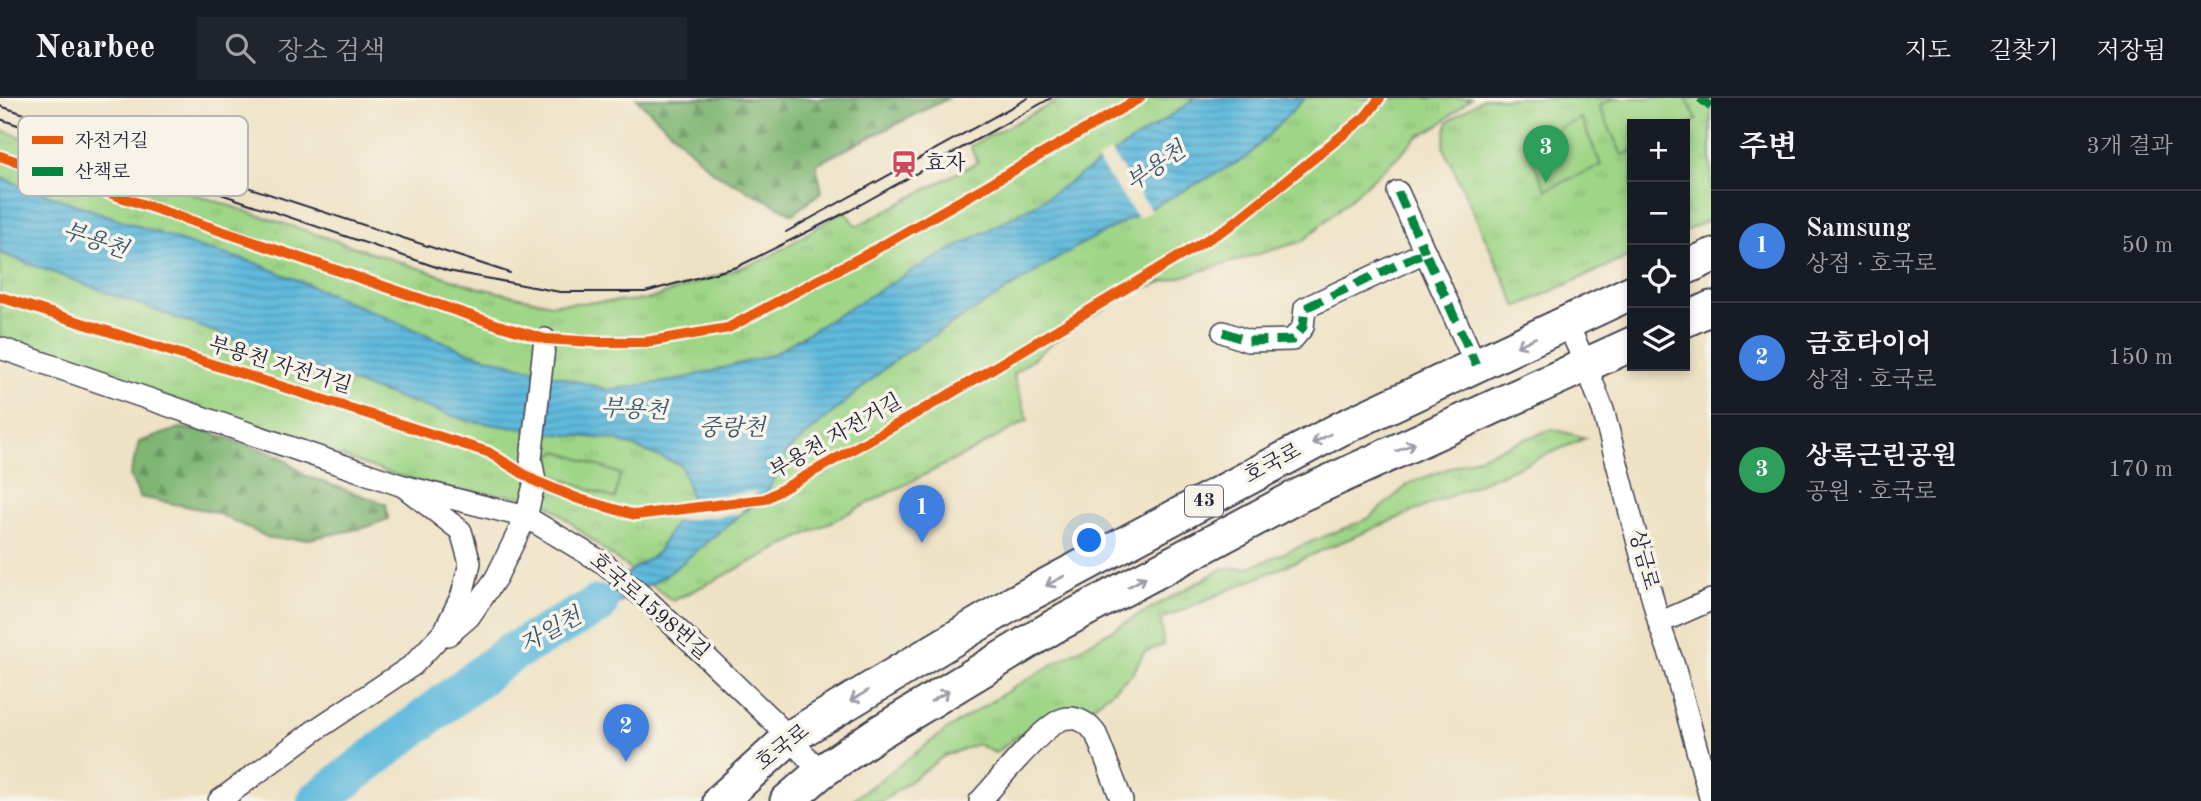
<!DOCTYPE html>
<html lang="ko">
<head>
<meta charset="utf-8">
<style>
	:root { --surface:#171b24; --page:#20242c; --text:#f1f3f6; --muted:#9ea1a6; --line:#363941; --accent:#d1495b }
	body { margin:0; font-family:"Old Standard TT","Noto Serif KR",serif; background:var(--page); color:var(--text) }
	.controls { position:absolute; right:21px; top:21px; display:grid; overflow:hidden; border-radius:0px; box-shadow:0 4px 10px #0003 }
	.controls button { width:63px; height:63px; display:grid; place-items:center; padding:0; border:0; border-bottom:2px solid var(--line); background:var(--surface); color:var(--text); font:35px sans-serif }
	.you { position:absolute; left:1090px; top:443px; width:24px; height:24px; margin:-18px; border:5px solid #fff; border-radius:50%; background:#1a73e8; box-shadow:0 0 0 10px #1a73e833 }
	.badge { display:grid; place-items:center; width:46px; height:46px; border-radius:50%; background:var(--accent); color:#fff; font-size:23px; font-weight:700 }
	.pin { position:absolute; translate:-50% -58px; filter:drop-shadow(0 2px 4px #0008) }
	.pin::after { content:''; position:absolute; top:37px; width:24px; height:21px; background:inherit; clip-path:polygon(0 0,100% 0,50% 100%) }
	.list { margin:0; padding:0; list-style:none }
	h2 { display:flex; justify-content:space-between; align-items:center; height:91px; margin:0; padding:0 28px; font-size:30px }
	h2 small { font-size:23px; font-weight:400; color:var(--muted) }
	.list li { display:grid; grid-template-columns:46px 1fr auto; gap:21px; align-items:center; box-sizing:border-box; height:112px; padding:0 28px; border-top:2px solid var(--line) }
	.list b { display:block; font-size:26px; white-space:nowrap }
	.list p { margin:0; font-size:23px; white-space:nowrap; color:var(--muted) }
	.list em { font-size:23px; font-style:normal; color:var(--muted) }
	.icon { flex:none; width:38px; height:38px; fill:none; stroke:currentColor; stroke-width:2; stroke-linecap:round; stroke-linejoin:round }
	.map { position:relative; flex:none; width:1711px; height:703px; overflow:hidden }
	header { display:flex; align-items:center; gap:42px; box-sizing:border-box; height:98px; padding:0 35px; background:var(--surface); border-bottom:2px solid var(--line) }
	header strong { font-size:33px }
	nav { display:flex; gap:38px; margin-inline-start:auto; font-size:24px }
	.search { width:490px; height:63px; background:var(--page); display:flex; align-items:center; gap:18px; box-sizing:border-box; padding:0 24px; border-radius:0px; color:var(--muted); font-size:26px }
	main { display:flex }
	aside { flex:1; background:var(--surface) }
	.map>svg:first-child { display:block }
</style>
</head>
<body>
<header>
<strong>Nearbee</strong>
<div class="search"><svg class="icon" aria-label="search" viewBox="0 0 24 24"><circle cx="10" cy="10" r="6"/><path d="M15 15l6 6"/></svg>장소 검색</div>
<nav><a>지도</a><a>길찾기</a><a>저장됨</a></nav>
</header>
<main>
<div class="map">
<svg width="1711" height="703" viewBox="0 0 1711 703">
	<defs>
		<pattern id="grass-tufts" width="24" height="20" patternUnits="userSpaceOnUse" patternTransform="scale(1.75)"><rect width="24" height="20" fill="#9fd586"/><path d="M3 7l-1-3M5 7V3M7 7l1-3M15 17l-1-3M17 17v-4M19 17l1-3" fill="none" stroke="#89b775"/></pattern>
		<pattern id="forest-firs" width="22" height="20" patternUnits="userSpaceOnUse" patternTransform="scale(1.75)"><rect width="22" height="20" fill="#7fb673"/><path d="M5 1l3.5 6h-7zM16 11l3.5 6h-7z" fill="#689460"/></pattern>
		<pattern id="water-rules" width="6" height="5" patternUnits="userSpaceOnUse" patternTransform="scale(1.75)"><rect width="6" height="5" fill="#5fbadd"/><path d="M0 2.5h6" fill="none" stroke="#4e97b4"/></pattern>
	</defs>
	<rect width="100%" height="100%" fill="#f7f3e8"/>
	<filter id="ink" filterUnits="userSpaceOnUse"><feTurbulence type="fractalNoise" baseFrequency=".0143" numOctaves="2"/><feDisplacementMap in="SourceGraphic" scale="14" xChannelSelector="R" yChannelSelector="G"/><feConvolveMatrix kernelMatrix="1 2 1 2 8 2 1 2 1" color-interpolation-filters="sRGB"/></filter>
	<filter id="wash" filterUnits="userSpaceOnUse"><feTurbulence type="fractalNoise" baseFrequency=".00686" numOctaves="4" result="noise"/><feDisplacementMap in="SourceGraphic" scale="28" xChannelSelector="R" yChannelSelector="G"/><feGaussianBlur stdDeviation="1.57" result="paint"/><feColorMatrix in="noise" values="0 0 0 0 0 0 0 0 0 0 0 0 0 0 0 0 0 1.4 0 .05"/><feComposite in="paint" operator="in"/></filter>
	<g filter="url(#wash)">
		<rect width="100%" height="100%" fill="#eee2c4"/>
		<!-- grass -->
		<g fill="url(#grass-tufts)" stroke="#607c60" stroke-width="2">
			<polygon points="1063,0 1471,0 1438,28 1417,39 1396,60 1303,143 1136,192 1071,231 1013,276 1028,322 972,353 673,503 600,449 542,401 456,392 398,378 0,242 0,32 476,189 551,206 647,202 766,161 844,113 857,128 978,64 970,48"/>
			<polygon points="1483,0 1711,0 1711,121 1685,133 1685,26 1632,26 1632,157 1517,209 1443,48 1448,24"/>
			<path d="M1552,331L1586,340L1161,521L1163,547L1144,554L1133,575L1094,608H1072L1041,621L995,655L977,646L944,658L883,703H850C887,679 920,649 957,625C1044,569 1133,520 1224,470H1248L1369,420L1410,385Z"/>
		</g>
		<!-- forest -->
		<g fill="url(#forest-firs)" stroke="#506c57" stroke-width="2">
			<polygon points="636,0 949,0 816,66 822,93 793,116 714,75"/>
			<polygon points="180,330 210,334 280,358 306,378 386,406 388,421 364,430 308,441 271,441 215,414 140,399 130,378 139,344"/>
		</g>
		<!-- pitch -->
		<g fill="#9fd586" stroke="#607c60" stroke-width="2">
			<polygon points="1615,0 1686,0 1697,22 1685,28 1632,26 1632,53 1622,57 1599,8"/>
			<polygon points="1581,20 1601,67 1546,92 1525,45"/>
			<polygon points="558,353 620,376 615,401 541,372 544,361"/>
		</g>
		<!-- water -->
		<polygon fill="url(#water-rules)" stroke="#406e8c" stroke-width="2" points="1194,0 1305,0 1246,60 1076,149 896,261 789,352 767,394 671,474 555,543 547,529 657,455 691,398 681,367 616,342 548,335 465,322 345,282 0,155 0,80 198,149 256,165 468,254 609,292 678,282 771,257 906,176 1033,108 1184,9"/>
		<!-- pier -->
		<g fill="#eee2c4">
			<polygon points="1110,53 1151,113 1138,120 1097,62"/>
			<polygon points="758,393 739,416 672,423 685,401"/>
		</g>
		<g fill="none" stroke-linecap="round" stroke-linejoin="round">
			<!-- river -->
			<polyline stroke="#5fbadd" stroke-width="40" points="317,703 509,556 598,507"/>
		</g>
	</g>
	<g filter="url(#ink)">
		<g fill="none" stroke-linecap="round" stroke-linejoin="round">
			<defs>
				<g id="minor">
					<polyline points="1398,94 1425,154"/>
					<polyline points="1567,225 1586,267 1603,312 1659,525 1674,568 1711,703"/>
					<polyline points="1223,234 1248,243 1292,242 1303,229 1305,210 1425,154 1476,267"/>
					<polyline points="0,250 403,388"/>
					<polyline points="1659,525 1711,502"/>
					<polyline points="448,537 469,519 496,480 526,419 535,383 531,361 545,241"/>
					<polyline points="219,703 314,633 413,567 444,534 462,497 470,465 461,433 403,388 526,419 605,466 648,503 773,623 821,674"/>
					<path d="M980,703C996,686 1044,626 1063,621C1077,617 1089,626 1096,636L1122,703"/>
				</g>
				<g id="primary">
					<polyline points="1685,170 1711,158"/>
					<polyline points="1685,222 1711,210"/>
					<polyline points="720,703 789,640 1015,504 1340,331 1632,194"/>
					<polyline points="787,703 821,674 878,635 1053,529 1300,397 1632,246"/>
				</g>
			</defs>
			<!-- minor casing -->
			<use href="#minor" stroke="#413f50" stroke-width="24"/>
			<!-- primary casing -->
			<use href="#primary" stroke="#413f50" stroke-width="37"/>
			<!-- minor -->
			<use href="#minor" stroke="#fff" stroke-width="21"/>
			<!-- primary -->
			<use href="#primary" stroke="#fff" stroke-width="33"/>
			<!-- tram -->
			<g stroke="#22223b" stroke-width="2">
				<polyline points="0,8 510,175"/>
				<polyline points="0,21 448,173 560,194 645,194 737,169 849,113 1051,0"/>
				<polyline points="786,134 1028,0"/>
			</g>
			<!-- quiet -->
			<g stroke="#00873e" stroke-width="9" stroke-dasharray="18 9" stroke-linecap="butt">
				<polyline points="1700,0 1711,9"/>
				<polyline points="1398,94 1425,154"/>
				<polyline points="1223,234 1248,243 1292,242 1303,229 1305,210 1425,154 1476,267"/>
			</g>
			<defs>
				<g id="cycleway">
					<polyline points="0,58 504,229 545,241 595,244 646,244 728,230 871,154 1140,0"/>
					<polyline points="0,199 488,354 535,383 579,401 635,417 765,401 945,299 1230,128 1365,19 1380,0"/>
				</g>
			</defs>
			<!-- cycleway casing -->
			<use href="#cycleway" stroke="#f7f3e8" stroke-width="15"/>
			<!-- cycleway -->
			<use href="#cycleway" stroke="#e8590c" stroke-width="10"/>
		</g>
		<!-- one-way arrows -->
		<defs><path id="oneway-shaft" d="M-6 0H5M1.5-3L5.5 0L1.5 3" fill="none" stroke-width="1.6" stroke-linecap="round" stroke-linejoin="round" transform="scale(1.75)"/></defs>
		<g stroke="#9c9ca7">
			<use href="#oneway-shaft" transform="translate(1526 244) rotate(155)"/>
			<use href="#oneway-shaft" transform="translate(1321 341) rotate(152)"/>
			<use href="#oneway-shaft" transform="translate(1406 349) rotate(-24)"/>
			<use href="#oneway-shaft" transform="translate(1055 483) rotate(152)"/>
			<use href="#oneway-shaft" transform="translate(1137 484) rotate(-28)"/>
			<use href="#oneway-shaft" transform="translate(859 598) rotate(149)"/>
			<use href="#oneway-shaft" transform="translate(940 598) rotate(-31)"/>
		</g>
	</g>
	<!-- icons -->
	<defs>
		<symbol id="station-bare" viewBox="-9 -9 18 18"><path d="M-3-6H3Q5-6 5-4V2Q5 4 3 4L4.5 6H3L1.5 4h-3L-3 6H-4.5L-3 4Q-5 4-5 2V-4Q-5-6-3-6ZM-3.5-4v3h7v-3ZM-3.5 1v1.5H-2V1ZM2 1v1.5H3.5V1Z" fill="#d1495b" stroke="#f7f3e8" stroke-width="2.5" paint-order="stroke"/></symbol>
	</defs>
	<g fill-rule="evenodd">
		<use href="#station-bare" x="885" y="47" width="38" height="38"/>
	</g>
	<g text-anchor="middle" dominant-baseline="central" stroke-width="7" stroke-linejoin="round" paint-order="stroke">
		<!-- shield labels -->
		<rect fill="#f7f3e8" stroke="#62616f" stroke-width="2" x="1185" y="387.5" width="38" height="31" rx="5"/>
		<g font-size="19" font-weight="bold" fill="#22223b">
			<text x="1204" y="403">43</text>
		</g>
		<!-- poi labels -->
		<g font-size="21" fill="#22223b" stroke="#f7f3e8" text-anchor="start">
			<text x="925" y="66">효자</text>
		</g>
		<!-- street labels -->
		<g font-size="21" fill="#22223b" stroke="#f7f3e8">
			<text transform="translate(280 268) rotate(17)">부용천 자전거길</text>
			<text transform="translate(836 339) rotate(-30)">부용천 자전거길</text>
			<text transform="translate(1273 366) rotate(-28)">호국로</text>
			<text transform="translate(1643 462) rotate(75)">상금로</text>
			<text transform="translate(649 509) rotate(41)">호국로1598번길</text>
			<text transform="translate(783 650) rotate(-38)">호국로</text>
		</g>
		<!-- water labels -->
		<g font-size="23" font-style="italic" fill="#375774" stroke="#f7f3e8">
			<text transform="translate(1156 69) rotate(-35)">부용천</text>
			<text transform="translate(95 143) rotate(19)">부용천</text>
			<text transform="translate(634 312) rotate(3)">부용천</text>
			<text x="732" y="330">중랑천</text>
			<text transform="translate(551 533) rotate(-29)">자일천</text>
		</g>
	</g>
	<!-- legend -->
	<rect x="18" y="18" width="230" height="80" rx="10" fill="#f7f3e8" stroke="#b7b4b4" stroke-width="2"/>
	<rect x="32" y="38" width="31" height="8" fill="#e8590c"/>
	<rect x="32" y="69" width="31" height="9" fill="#00873e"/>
	<g font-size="19" fill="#22223b">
		<text x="75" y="49">자전거길</text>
		<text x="75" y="80">산책로</text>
	</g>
</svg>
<div class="controls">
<button>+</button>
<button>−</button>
<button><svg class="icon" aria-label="locate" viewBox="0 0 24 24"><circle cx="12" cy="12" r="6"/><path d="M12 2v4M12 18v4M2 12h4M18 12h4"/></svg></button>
<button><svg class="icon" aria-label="layers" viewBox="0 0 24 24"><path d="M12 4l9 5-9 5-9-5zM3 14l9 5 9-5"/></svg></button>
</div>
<div class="you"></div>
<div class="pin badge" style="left:922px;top:445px;background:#3f7fe0">1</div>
<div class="pin badge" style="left:626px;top:664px;background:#3f7fe0">2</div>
<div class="pin badge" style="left:1546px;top:85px;background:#2e9e5b">3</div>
</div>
<aside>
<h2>주변<small>3개 결과</small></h2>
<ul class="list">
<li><span class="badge" style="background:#3f7fe0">1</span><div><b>Samsung</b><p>상점 · 호국로</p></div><em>50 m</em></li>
<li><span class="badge" style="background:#3f7fe0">2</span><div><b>금호타이어</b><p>상점 · 호국로</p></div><em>150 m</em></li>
<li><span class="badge" style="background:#2e9e5b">3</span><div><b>상록근린공원</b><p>공원 · 호국로</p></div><em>170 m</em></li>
</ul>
</aside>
</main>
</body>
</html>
